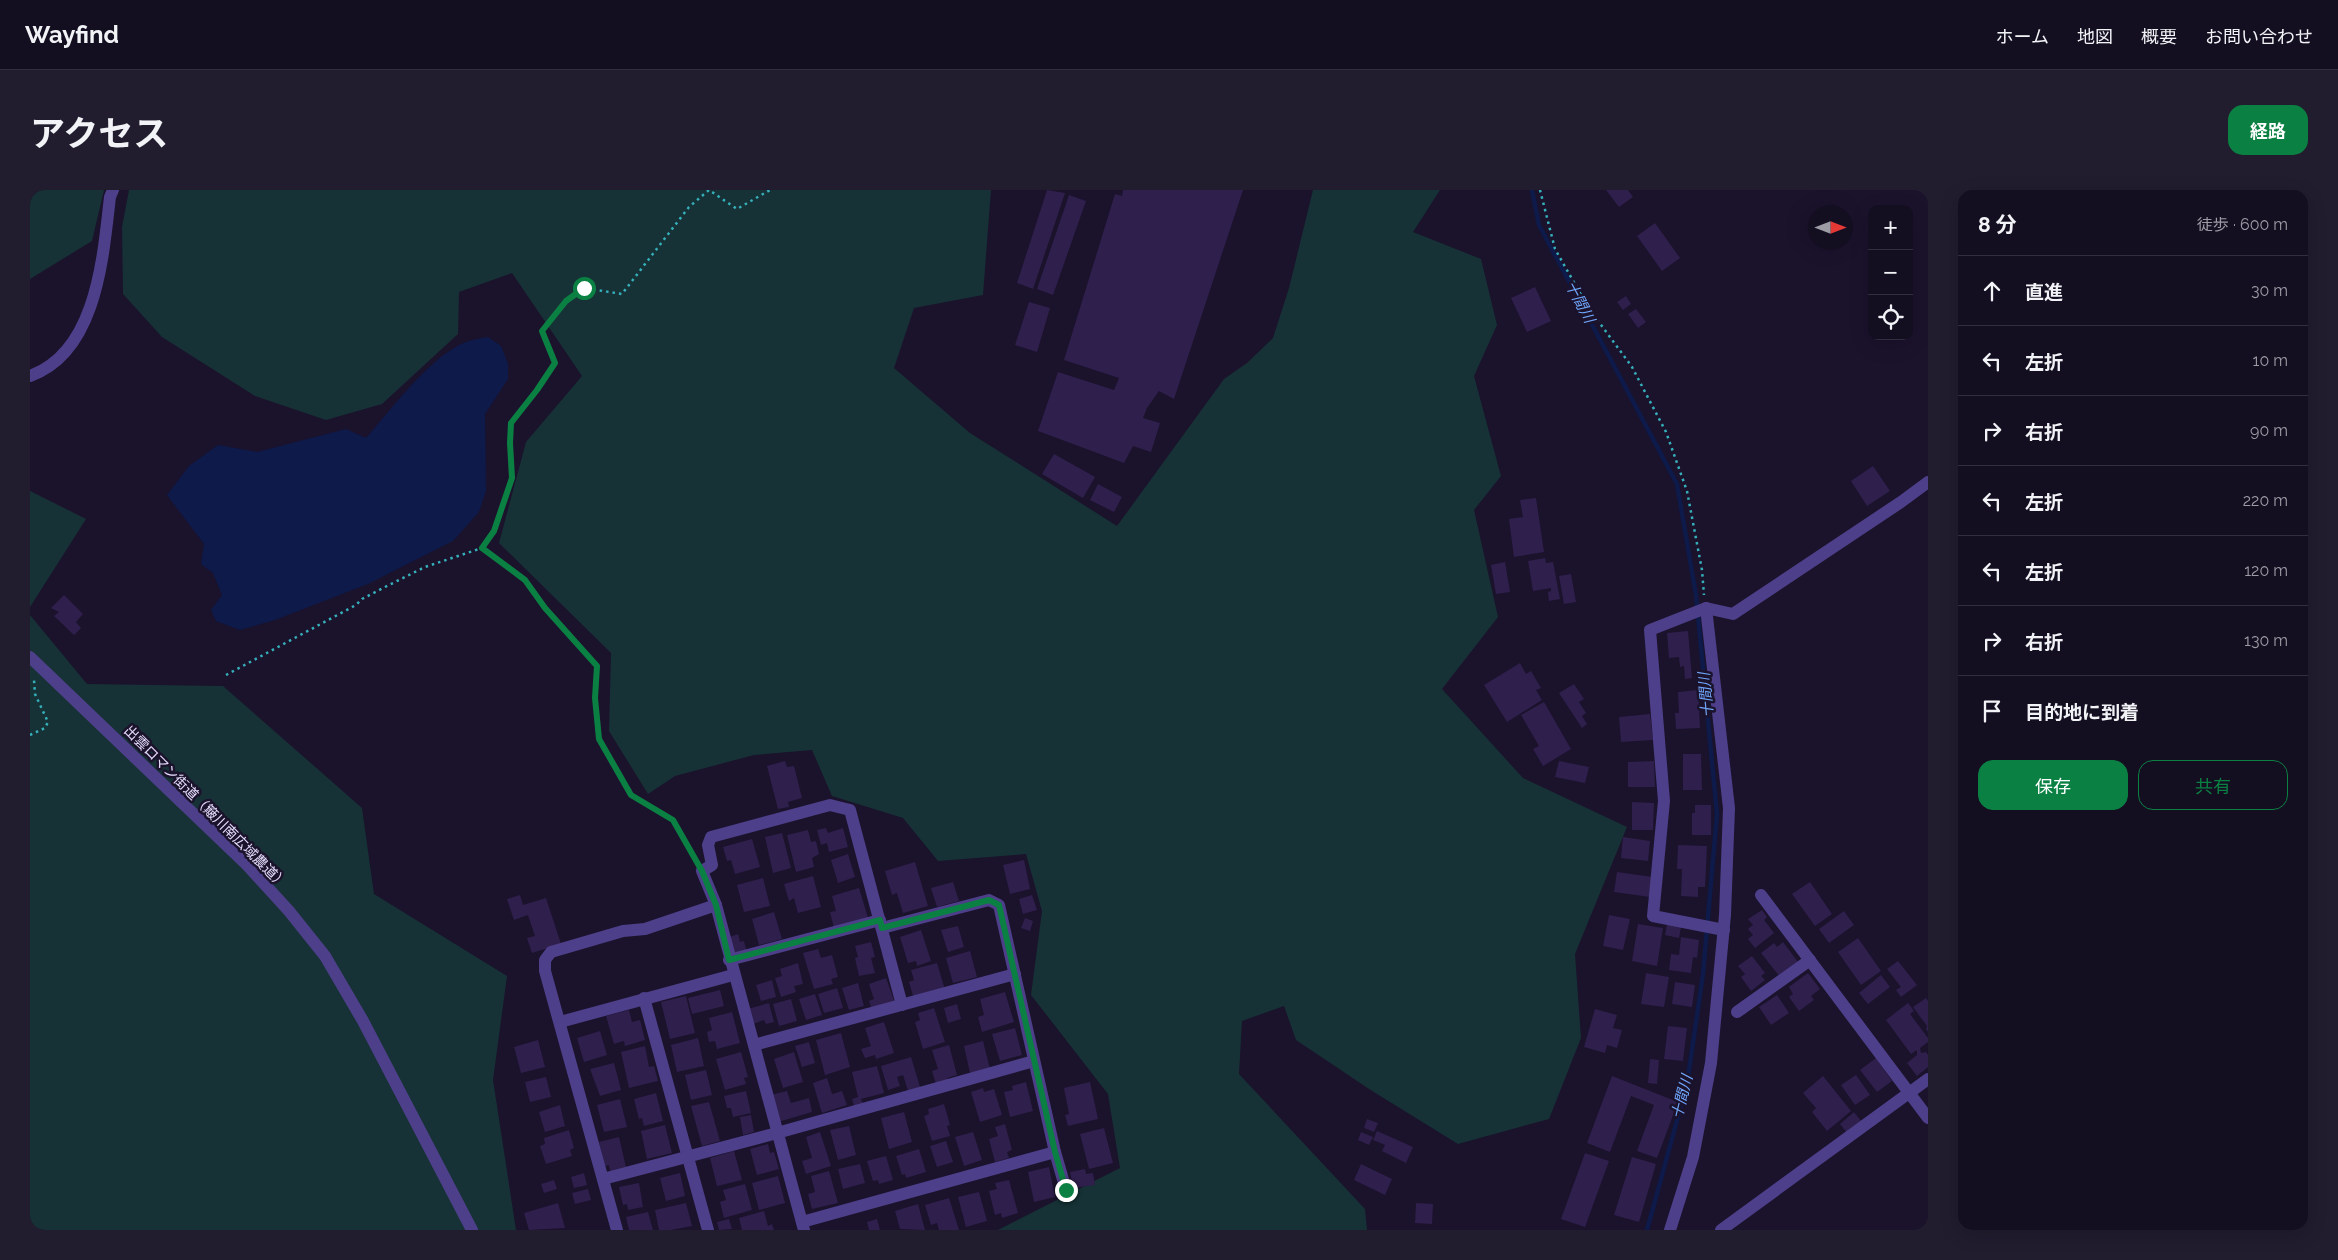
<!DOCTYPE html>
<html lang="ja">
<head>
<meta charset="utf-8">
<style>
	:root { --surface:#140e21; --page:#211c2e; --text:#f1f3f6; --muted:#9d9ca5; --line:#332e3f; --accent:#0b8043 }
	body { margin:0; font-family:Raleway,"Noto Sans JP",sans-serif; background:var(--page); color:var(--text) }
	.controls { position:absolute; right:15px; top:15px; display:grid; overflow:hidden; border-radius:10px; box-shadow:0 5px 20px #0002 }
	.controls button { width:45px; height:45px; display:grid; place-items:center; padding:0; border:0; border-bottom:1px solid var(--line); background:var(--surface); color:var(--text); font:25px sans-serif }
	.compass { position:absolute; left:1778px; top:15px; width:45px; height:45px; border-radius:50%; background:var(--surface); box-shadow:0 5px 20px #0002; rotate:90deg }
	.stop { position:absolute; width:15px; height:15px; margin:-11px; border:4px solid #0b8043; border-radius:50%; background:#fff }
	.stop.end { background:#0b8043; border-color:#fff; box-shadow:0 1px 5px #0008 }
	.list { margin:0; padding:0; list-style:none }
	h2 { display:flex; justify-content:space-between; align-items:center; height:65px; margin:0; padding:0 20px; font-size:21px }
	h2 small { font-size:16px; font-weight:400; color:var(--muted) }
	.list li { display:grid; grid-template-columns:32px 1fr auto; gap:15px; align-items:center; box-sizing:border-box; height:70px; padding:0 20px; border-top:1px solid var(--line) }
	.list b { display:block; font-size:19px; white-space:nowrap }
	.list em { font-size:16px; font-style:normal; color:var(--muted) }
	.actions { display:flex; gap:10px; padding:15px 20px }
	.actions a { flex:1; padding:11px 0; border:1px solid var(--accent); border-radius:15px; text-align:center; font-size:18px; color:var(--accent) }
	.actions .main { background:var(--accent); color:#fff }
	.icon { flex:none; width:28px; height:28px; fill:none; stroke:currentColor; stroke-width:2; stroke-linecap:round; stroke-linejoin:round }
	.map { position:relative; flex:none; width:1898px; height:1040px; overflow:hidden; border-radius:15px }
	header { display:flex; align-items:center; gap:30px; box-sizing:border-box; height:70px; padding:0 25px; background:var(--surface); border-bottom:1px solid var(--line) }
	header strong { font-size:24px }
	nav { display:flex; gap:28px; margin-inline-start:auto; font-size:18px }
	.intro { display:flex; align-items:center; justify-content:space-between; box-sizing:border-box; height:120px; padding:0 30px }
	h1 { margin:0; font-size:35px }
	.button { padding:12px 22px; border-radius:15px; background:var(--accent); color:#fff; font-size:18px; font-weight:700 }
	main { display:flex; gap:30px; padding:0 30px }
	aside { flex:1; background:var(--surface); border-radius:15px; box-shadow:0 5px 20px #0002 }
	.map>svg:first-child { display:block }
</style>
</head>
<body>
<header>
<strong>Wayfind</strong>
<nav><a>ホーム</a><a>地図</a><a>概要</a><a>お問い合わせ</a></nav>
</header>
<div class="intro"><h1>アクセス</h1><a class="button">経路</a></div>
<main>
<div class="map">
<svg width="1898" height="1040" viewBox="0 0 1898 1040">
	<rect width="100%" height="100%" fill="#1b122c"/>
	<!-- green -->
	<g fill="#163236">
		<polygon points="0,0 74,0 62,51 0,89"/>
		<polygon points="99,0 961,0 953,105 884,118 864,178 940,243 1087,336 1194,189 1217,173 1243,148 1259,98 1283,0 1410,0 1383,42 1451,69 1467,135 1444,186 1471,286 1444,320 1468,427 1412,499 1493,588 1597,637 1545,764 1551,848 1519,929 1428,954 1339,899 1266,850 1254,816 1212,831 1209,884 1335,1019 1337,1040 968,1040 1090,978 1078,904 1001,805 1012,721 996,664 908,671 873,628 802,606 782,560 724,565 645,586 618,604 579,541 581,463 469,353 496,252 552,186 482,83 429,102 428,144 352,214 296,230 225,206 132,147 93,104 92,37"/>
		<polygon points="0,301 56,329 0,417"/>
		<polygon points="0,425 57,494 193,496 332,618 344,704 477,786 463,890 486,1040 0,1040"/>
	</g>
	<!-- water -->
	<path fill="#0d1a4a" d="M458,147L471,156L478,174V189L455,224L456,301L449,322L423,351L338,394L245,430L210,440L186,431L181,420L192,405L183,383L171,374L174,354L137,305L159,276L188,255L227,262L316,239L336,248C361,220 403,162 439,151C445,149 452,148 458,147Z"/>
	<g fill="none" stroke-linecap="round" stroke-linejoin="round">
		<!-- stream -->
		<polyline stroke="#0d1a4a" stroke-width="4.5" points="1502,0 1509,35 1647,294 1666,405 1687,624 1673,784 1657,894 1617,1040"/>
	</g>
	<!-- building -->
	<g fill="#2f1f4c">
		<polygon points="1017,0 1035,3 1003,99 987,93"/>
		<polygon points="1093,0 1213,0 1144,209 1129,201 1117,218 1113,228 1130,233 1121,262 1103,256 1094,273 1008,241 1028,182 1084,200 1089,188 1034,170 1085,4 1092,6"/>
		<polygon points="1576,0 1598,0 1603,7 1589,17"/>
		<polygon points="1039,5 1056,11 1023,105 1007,99"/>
		<polygon points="1625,33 1650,68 1632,81 1607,46"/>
		<polygon points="1505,97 1521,131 1497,142 1481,108"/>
		<polygon points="1596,106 1601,114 1593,120 1587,112"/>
		<polygon points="999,112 1020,118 1007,162 985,155"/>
		<polygon points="1606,119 1616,132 1608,138 1598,124"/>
		<polygon points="1024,264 1065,287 1053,308 1012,284"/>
		<polygon points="1843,276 1860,301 1837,316 1821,291"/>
		<polygon points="1068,294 1092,307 1084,322 1060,310"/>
		<polygon points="1506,308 1514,362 1484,367 1479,329 1493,327 1490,310"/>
		<polygon points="1515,368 1516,373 1523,372 1530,409 1519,411 1518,402 1521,401 1521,398 1503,401 1498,371"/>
		<polygon points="1475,372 1480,402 1466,404 1461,375"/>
		<polygon points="1541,384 1546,412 1534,414 1529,386"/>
		<polygon points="34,405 53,424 46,432 51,438 44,445 24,426 29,422 21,418"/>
		<polygon points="1658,441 1662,488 1655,489 1654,476 1650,477 1649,467 1639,468 1637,443"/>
		<polygon points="1490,473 1496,484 1501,481 1511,498 1506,500 1512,510 1477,532 1454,495"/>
		<polygon points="1544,494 1554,509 1549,512 1556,523 1552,526 1557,534 1552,538 1529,503"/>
		<polygon points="1668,500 1670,538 1646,539 1645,523 1649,523 1648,502"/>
		<polygon points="1514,512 1541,559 1513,576 1503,559 1509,556 1491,525"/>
		<polygon points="1620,524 1623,550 1591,552 1589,527"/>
		<polygon points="1653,564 1671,564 1672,600 1653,600"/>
		<polygon points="755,571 757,577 764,576 772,608 758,612 759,617 748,619 737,576"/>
		<polygon points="1529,571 1559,577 1555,593 1525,587"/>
		<polygon points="1624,571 1625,597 1598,597 1598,572"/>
		<polygon points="1602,612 1624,613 1623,640 1602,640"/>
		<polygon points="1665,615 1681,615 1681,645 1662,645 1662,623 1665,623"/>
		<polygon points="796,638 798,643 813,638 818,657 799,662 797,653 791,655 787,640"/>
		<polygon points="778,640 781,652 786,651 789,664 782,668 784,677 766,682 757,645"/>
		<polygon points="752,643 761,678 743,683 735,647"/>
		<polygon points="1593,647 1620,651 1618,671 1591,668"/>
		<polygon points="722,649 730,677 705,684 701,670 697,671 693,657"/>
		<polygon points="1648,655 1677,656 1675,697 1668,697 1668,707 1651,706 1652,679 1647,679"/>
		<polygon points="818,664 825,687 808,693 801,670"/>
		<polygon points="994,670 1000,699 980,704 973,675"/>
		<polygon points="885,672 898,716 873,723 867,703 862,705 855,681"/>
		<polygon points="1587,682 1623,687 1620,707 1584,702"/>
		<polygon points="783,686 791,717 768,723 764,708 759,711 754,694"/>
		<polygon points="733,688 740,716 714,722 707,695"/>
		<polygon points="923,692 929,711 907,717 901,698"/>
		<polygon points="1780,692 1802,724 1785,736 1762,704"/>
		<polygon points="829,698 838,728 804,738 800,722 806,721 802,706"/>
		<polygon points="490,705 493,715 516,708 531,754 502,763 497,748 505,746 498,725 484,730 477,709"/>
		<polygon points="1002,705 1007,720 993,724 989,709"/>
		<polygon points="1732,720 1737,727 1734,730 1744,743 1725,758 1718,749 1723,745 1718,739 1723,735 1718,729"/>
		<polygon points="1814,721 1824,735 1799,753 1789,739"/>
		<polygon points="744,722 752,749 729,755 722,729"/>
		<polygon points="1579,725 1600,729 1593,760 1573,756"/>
		<polygon points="995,728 1003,731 1000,741 991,738"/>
		<polygon points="1608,734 1633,738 1627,776 1602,771"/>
		<polygon points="1637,734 1651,737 1649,748 1635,745"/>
		<polygon points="928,736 934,757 918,762 911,740"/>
		<polygon points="891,740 901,771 887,776 886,771 878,773 870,747"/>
		<polygon points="708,744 710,752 714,751 717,763 703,767 697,748"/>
		<polygon points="1651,747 1669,750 1667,768 1663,767 1661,783 1639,780 1641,764 1649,765"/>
		<polygon points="1828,748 1851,781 1831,795 1808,762"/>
		<polygon points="841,752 845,767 841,768 845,783 829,786 825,768 828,767 825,756"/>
		<polygon points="1753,752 1768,772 1750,787 1731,763 1744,753 1747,757"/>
		<polygon points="788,759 791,768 802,765 808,787 801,789 803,794 784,799 773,763"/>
		<polygon points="940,761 947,787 923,793 916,768"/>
		<polygon points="1722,766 1735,783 1731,786 1735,790 1721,801 1711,787 1715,784 1708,776"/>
		<polygon points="1868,771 1887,795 1871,807 1866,800 1871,797 1857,779"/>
		<polygon points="768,773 773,794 764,796 766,802 751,807 745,788 752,786 750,779"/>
		<polygon points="907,773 915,800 884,809 879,792 884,790 881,780"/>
		<polygon points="1616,783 1639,787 1634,817 1611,814"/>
		<polygon points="1778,783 1790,799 1781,806 1784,810 1769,821 1759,807 1763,804 1759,797"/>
		<polygon points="1851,785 1860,797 1838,814 1829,803"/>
		<polygon points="856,788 865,813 842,820 839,811 844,809 839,794"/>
		<polygon points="742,790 746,807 731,811 726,795"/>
		<polygon points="1645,792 1665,795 1662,817 1642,814"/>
		<polygon points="828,793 834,816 819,820 812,798"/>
		<polygon points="807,798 813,818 794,823 788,804"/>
		<polygon points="690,800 694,816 662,824 658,808"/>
		<polygon points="975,802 984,832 952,842 948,827 954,825 950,809"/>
		<polygon points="785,804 792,825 776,830 769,809"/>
		<polygon points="1747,805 1759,823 1741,835 1729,817"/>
		<polygon points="656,806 665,843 640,849 631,812"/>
		<polygon points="1896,808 1898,811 1898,842 1896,839 1897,836 1883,817"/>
		<polygon points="761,809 767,831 749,836 743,814"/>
		<polygon points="739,813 744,832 736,834 734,830 723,834 718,819"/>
		<polygon points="1878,813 1884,821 1880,824 1898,848 1898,852 1890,858 1891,863 1896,862 1898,865 1898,877 1887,886 1877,873 1887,865 1887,860 1881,864 1856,830"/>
		<polygon points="927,814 931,829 918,833 914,818"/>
		<polygon points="904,818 915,852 893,859 885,832 890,830 888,823"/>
		<polygon points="1565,819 1587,825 1583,838 1592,840 1587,858 1577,855 1575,863 1554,857"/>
		<polygon points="599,820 602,832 610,830 615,850 595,856 594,851 584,854 576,826"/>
		<polygon points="702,822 710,853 687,859 685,851 679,852 677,842 682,840 679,828"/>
		<polygon points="854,832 864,863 846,869 845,865 835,868 831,859 841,856 835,838"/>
		<polygon points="1638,836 1657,838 1653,871 1634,869"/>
		<polygon points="985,838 992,865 970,871 962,844"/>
		<polygon points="570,841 577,865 554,872 547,848"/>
		<polygon points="811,843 820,877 795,885 786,850"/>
		<polygon points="668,848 674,876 647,882 641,855"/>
		<polygon points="508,850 515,877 491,883 484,857"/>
		<polygon points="953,851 960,879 940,883 934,856"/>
		<polygon points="779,852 785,873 772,877 765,856"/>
		<polygon points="919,855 927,885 917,888 919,894 907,897 902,881 908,879 902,860"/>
		<polygon points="615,856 619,877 624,876 628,891 599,898 591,862"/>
		<polygon points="711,862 718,887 714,888 716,894 695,900 686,869"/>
		<polygon points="764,862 773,892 753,898 744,869"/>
		<polygon points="881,867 891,900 879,904 873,885 867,887 870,896 858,900 851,876"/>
		<polygon points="1846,868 1862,891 1847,902 1830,880"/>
		<polygon points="1620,869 1629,870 1627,894 1618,893"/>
		<polygon points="584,873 591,900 570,906 560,879"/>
		<polygon points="847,876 854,903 831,909 834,917 825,919 822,909 828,907 822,882"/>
		<polygon points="676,880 682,905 661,910 655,885"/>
		<polygon points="1826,885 1840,905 1825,915 1811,895"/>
		<polygon points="1582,886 1648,912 1627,968 1607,961 1624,915 1601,906 1580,962 1557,953"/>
		<polygon points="1793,886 1821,921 1797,941 1782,922 1786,918 1773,903"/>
		<polygon points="516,887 521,907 500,912 495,892"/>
		<polygon points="797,888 802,904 812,901 817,915 792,923 783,893"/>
		<polygon points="996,892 1003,921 980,927 974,902 983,900 982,896"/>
		<polygon points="1060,892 1068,929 1038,936 1035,925 1039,924 1034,898"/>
		<polygon points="953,898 954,902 964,899 972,925 950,932 941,902"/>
		<polygon points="716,901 721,923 703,927 701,918 697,918 694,906"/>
		<polygon points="757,901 761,913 779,908 782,922 748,932 741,905"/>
		<polygon points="626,903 633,931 614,936 612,928 609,929 604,909"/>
		<polygon points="590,909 597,937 574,942 567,915"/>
		<polygon points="679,912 690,951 672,956 661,916"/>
		<polygon points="914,914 920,935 917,936 920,946 902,951 894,926 899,924 898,919"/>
		<polygon points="530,915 535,936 515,942 509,922"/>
		<polygon points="874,922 882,952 859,959 851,928"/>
		<polygon points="1824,922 1831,931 1817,943 1810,934"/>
		<polygon points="721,925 724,942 713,945 710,927"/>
		<polygon points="1337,929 1348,933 1344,942 1334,938"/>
		<polygon points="975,934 982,960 977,962 979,968 965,972 959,949 968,946 965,937"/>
		<polygon points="635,935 642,963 617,969 611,941"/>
		<polygon points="819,936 826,965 808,970 800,940"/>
		<polygon points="1074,938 1083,973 1059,979 1050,944"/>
		<polygon points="539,940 544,958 540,960 542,966 516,974 510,956 515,954 514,948"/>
		<polygon points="1347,941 1383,957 1376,973 1352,961 1355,955 1343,950"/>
		<polygon points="790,942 801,976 776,984 772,971 782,968 776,947"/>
		<polygon points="943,942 952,970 934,976 925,947"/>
		<polygon points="1331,942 1343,947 1339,955 1328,950"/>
		<polygon points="589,947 596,977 580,981 579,975 575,976 569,952"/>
		<polygon points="916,951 923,972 907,977 900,956"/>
		<polygon points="738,954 740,963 744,962 749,979 727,985 720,959"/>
		<polygon points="889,959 896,982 876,988 875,984 872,985 866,966"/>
		<polygon points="704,961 712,990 687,996 680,968"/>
		<polygon points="1555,963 1579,971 1555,1037 1531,1029"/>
		<polygon points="856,966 863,990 849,994 848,990 843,991 837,971"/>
		<polygon points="1602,967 1626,974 1609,1032 1584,1025"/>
		<polygon points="830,974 835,993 813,999 808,979"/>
		<polygon points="1331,974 1362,989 1355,1005 1324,990"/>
		<polygon points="1019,977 1025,1007 1004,1012 998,982"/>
		<polygon points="1055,979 1056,984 1063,983 1065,995 1043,998 1040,982"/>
		<polygon points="799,981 808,1013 782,1019 778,1004 785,1002 781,986"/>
		<polygon points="554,983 557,995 544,998 541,987"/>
		<polygon points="650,983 655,1006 636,1011 630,988"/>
		<polygon points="748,986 755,1013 729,1020 722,993"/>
		<polygon points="524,990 527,999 514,1003 511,994"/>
		<polygon points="979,990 988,1023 972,1028 971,1023 965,1025 959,1001 967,999 965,993"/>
		<polygon points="609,993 613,1017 598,1020 597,1014 593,1015 589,997"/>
		<polygon points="715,994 722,1020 694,1028 690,1012 696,1010 693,1000"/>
		<polygon points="558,999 561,1010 545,1014 542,1003"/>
		<polygon points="949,1002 957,1031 936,1037 928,1007"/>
		<polygon points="919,1008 929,1040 909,1040 907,1033 901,1035 895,1015"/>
		<polygon points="528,1013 535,1038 499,1040 494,1023"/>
		<polygon points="656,1013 662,1036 641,1040 629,1040 625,1020"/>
		<polygon points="1386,1013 1403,1014 1402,1034 1385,1033"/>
		<polygon points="888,1014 895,1040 870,1039 865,1021"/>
		<polygon points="734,1021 738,1036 742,1034 744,1040 712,1040 709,1028"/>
		<polygon points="618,1022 623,1040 599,1040 596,1027"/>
		<polygon points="699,1029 702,1039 689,1040 687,1032"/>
		<polygon points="847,1029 850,1040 839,1040 837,1032"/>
	</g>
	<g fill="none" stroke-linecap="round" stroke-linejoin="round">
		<!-- path -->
		<g stroke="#35b0bb" stroke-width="2.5" stroke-dasharray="2.5 4" stroke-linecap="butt">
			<polyline points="1510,0 1525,59 1558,117 1602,177 1636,242 1657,301 1672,380 1674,405"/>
			<polyline points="452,359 495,390 515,418 567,476 565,508 569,549 601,605 643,630 665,669"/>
			<polyline points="196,485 326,415 332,409 355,397 395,377 452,358 465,341 482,288 480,253 481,233 507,200 525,173 512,141 536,111 554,98 592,104 659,17 679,0 707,19 740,0"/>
			<polyline points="0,545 15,538 18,532 5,504 4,490"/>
		</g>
		<!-- minor -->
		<g stroke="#4d3f89" stroke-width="12">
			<path d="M0,186C67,162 73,67 80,7L83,0"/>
			<polyline points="0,467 217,675 259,721 295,766 333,831 442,1040"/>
			<polyline points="1731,705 1898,928"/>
			<polyline points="852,738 959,710 969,715 1025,962 1036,1000"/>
			<polyline points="1694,740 1623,726 1634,611 1620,440 1676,418 1703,424 1871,312 1898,292"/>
			<polyline points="699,770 850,730"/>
			<polyline points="614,808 678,1040"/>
			<polyline points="1707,822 1780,770"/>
			<polyline points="530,832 703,785"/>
			<polyline points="724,855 985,784"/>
			<polyline points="573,989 747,943 1004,871"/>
			<polyline points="772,1032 1025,962"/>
			<polyline points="587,1040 515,781 515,770 521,762 593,741 615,739 686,715"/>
			<polyline points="774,1040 686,715 672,681 682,675 678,655 681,647 800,615 820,620 872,815"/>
			<polyline points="1640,1040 1663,967 1681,873 1695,725 1699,618 1676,418"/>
			<polyline points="1691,1040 1898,889"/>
		</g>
	</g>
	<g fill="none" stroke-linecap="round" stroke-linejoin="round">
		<!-- route -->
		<polyline stroke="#0b8043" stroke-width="6" points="554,98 536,111 512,141 525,173 507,200 481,233 480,253 482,288 464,341 452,358 495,390 515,418 567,476 565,508 569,549 601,605 643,630 672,681 686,715 699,770 850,730 852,738 959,710 969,715 1025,962 1036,1000"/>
	</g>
	<g text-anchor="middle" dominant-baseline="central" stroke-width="5" stroke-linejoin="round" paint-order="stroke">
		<!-- street labels -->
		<g font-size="14" fill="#e7defe" stroke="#1b122c">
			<text transform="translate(176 617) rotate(45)">出雲ロマン街道（簸川南広域農道）</text>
		</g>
		<!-- water labels -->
		<g font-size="15" font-style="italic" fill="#70a6fa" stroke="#1b122c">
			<text transform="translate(1550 112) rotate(62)">十間川</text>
			<text transform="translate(1676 505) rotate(-95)">十間川</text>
			<text transform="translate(1652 907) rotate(-76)">十間川</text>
		</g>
	</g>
</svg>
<div class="controls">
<button>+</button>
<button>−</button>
<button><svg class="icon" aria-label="locate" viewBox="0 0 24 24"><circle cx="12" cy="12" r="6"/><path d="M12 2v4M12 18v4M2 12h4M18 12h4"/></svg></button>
</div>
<svg class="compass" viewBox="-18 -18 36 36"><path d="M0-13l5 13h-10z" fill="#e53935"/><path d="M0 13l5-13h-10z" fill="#9d9ca5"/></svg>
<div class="stop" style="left:554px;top:98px"></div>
<div class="stop end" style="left:1036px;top:1000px"></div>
</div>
<aside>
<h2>8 分<small>徒歩 · 600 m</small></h2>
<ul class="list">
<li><svg class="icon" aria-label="ahead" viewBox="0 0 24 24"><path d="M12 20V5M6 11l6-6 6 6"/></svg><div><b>直進</b></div><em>30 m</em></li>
<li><svg class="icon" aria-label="left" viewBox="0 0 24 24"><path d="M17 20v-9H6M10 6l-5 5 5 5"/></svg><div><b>左折</b></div><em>10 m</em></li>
<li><svg class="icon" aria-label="right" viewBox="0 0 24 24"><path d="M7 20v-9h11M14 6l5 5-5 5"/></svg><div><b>右折</b></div><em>90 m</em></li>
<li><svg class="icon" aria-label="left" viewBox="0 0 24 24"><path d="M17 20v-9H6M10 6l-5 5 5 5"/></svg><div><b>左折</b></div><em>220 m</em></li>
<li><svg class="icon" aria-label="left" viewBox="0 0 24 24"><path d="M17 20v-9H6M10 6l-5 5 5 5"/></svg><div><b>左折</b></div><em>120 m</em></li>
<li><svg class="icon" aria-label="right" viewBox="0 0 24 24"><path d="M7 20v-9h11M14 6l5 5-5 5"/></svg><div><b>右折</b></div><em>130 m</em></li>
<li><svg class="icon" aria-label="arrive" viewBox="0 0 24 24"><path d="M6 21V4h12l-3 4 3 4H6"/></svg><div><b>目的地に到着</b></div></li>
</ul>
<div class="actions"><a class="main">保存</a><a>共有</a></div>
</aside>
</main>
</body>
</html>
